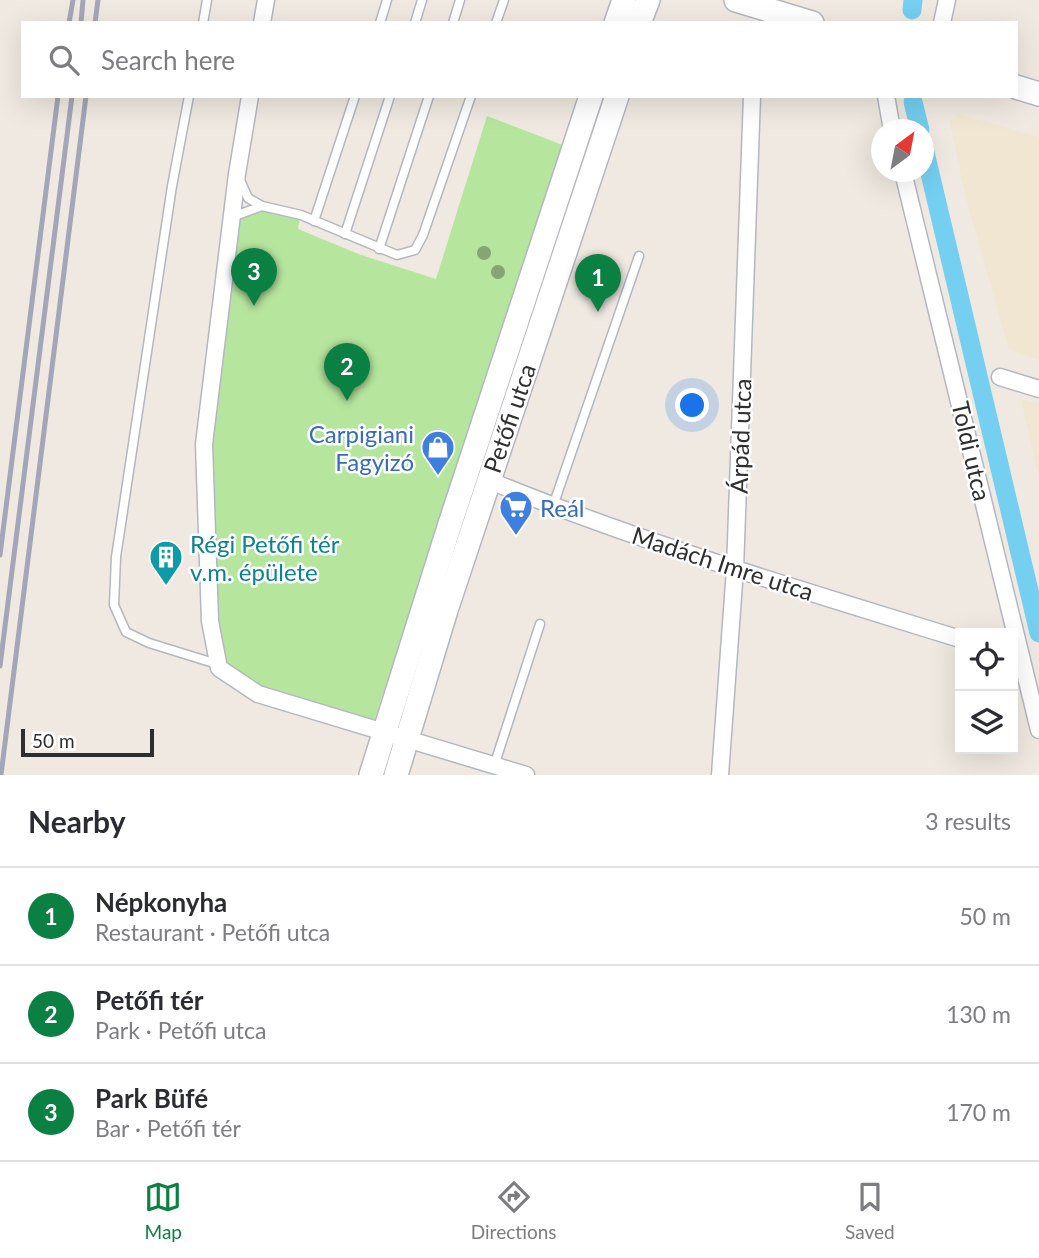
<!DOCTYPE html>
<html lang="en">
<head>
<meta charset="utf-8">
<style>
	:root { --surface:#fff; --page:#f2f2f3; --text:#2b2b33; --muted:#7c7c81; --line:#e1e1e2; --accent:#0b8043 }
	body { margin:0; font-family:Lato,sans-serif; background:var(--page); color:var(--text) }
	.controls { position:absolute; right:21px; bottom:21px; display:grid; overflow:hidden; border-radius:0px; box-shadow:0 7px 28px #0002 }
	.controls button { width:63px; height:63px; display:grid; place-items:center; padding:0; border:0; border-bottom:2px solid var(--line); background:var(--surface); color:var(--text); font:35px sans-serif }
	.compass { position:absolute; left:871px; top:119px; width:63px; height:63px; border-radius:50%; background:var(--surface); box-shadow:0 7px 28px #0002; rotate:32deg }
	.scale { position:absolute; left:21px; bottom:18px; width:133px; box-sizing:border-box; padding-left:7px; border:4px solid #2e2e2e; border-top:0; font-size:19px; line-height:24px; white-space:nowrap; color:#2e2e2e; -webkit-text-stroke:5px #fff; paint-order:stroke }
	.you { position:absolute; left:693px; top:406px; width:24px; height:24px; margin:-18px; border:5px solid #fff; border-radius:50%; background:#1a73e8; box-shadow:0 0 0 10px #1a73e833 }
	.badge { display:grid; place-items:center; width:46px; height:46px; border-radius:50%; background:var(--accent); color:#fff; font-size:23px; font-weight:700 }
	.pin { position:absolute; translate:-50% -58px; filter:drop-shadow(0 2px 4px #0008) }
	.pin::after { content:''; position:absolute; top:37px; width:24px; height:21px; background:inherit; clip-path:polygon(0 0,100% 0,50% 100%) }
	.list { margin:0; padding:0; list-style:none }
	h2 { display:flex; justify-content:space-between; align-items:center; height:91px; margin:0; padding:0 28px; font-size:30px }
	h2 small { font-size:23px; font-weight:400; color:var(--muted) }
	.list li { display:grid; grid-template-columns:46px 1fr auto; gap:21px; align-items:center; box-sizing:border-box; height:98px; padding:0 28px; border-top:2px solid var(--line) }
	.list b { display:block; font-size:26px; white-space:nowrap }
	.list p { margin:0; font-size:23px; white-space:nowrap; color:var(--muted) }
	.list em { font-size:23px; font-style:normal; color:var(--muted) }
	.icon { flex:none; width:38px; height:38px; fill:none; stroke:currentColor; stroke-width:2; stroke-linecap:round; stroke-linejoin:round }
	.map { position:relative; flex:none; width:1039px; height:775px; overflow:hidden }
	.search { position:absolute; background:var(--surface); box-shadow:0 7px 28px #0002; left:21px; right:21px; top:21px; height:77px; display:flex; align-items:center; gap:18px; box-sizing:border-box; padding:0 24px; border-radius:0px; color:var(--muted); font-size:26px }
	.sheet { height:385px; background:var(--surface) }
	nav { display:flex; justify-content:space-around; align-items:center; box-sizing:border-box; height:98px; border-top:2px solid var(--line); background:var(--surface); font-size:19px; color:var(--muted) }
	nav a { display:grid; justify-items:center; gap:4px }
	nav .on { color:var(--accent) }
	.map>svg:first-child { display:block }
</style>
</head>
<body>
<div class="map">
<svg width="1039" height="775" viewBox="0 0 1039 775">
	<rect width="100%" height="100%" fill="#efe9e1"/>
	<!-- education -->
	<g fill="#f0e6d1">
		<polygon points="958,114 1039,137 1039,360 1009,350 965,194 950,122"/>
		<polygon points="1021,399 1039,404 1039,478"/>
	</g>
	<!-- green -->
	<polygon fill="#b6e59e" points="487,116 565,146 373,724 274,698 228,673 216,652 209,446 237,220 262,210 300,217 298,229 361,255 436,279"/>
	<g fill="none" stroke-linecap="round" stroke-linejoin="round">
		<!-- canal -->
		<g stroke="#75cff0" stroke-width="19">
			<polyline points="912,10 913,0"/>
			<polyline points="913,102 920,130"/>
			<polyline points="923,144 1039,633"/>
		</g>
		<defs>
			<g id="lane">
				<polyline points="203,23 207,0"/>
				<polyline points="380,23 387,0"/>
				<polyline points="415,23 422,0"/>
				<polyline points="453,23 460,0"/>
				<polyline points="496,23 504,0"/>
				<polyline points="189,96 172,186 116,557 114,605 126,632 149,643 217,664"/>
				<polyline points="240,180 248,198 262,206 301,215 397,255 415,250 423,235 471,96"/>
				<polyline points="232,217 262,206"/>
				<polyline points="314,221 355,96"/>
				<polyline points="345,234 390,96"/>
				<polyline points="379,249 429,96"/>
				<polyline points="553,506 639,256"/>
				<polyline points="494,766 540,624"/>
			</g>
			<g id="street">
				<polyline points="262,23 266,0"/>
				<polyline points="942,23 947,0"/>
				<polyline points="250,96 237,174 204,444 210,621 219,668 258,694 526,775"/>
				<polyline points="886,96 892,130"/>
				<polyline points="903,172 1039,730"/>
				<polyline points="1000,377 1039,389"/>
				<path d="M488,480C642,543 802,590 960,639"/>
				<polyline points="720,775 735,569 752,96"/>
			</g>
			<g id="secondary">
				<polyline points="736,0 812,23"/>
				<polyline points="616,23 624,0"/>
				<polyline points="639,23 648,0"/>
				<polyline points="1016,87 1039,94"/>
				<polyline points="371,775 449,527 591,96"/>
				<polyline points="396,775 447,607 617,96"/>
			</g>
		</defs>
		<!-- lane casing -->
		<use href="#lane" stroke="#b4b7c1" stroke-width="11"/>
		<!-- street casing -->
		<use href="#street" stroke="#b4b7c1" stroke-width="19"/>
		<!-- secondary casing -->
		<use href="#secondary" stroke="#b4b7c1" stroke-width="26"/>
		<!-- lane -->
		<use href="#lane" stroke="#fff" stroke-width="8"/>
		<!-- street -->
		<use href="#street" stroke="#fff" stroke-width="16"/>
		<!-- secondary -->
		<use href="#secondary" stroke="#fff" stroke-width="23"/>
		<!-- rail -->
		<g stroke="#a3a6b8" stroke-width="5">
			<polyline points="69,23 73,0"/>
			<polyline points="81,23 83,0"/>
			<polyline points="95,23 98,0"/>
			<polyline points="0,555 58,96"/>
			<polyline points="0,666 72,96"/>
			<polyline points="1,775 86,96"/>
		</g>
	</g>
	<!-- trees -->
	<g fill="#84a574">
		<circle cx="484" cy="253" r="7"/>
		<circle cx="498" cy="272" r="7"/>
	</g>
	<!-- icons -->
	<defs>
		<symbol id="shop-pin" viewBox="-11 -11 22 30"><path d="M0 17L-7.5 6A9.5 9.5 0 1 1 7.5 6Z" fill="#3f7fe0" stroke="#fff"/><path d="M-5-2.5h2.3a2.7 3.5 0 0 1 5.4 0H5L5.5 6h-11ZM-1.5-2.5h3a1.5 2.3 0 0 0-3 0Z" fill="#fff"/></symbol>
		<symbol id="supermarket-pin" viewBox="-11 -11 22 30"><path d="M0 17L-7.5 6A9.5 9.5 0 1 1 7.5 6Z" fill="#3f7fe0" stroke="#fff"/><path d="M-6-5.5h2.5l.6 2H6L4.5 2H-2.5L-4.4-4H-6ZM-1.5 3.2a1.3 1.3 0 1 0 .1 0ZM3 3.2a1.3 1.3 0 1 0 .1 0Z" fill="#fff"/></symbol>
		<symbol id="building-pin" viewBox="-11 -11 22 30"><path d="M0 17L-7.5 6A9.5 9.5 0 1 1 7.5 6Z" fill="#0f9aa8" stroke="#fff"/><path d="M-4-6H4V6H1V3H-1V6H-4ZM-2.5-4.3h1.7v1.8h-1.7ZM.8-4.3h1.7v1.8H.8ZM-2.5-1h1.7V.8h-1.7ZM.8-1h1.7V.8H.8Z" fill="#fff"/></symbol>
	</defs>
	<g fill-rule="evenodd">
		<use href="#shop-pin" x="419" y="428" width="38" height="52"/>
		<use href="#supermarket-pin" x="497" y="488" width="38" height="52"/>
		<use href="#building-pin" x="147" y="538" width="38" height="52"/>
	</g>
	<g text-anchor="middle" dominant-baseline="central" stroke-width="5" stroke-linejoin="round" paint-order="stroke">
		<!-- street labels -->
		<g font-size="24" fill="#2e2e2e" stroke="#fff">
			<text transform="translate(509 418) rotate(-71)">Petőfi utca</text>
			<text transform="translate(740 436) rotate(-88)">Árpád utca</text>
			<text transform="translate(972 451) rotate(77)">Toldi utca</text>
			<text transform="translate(723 563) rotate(18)">Madách Imre utca</text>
		</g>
		<!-- shop labels -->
		<g font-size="24" fill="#366cbe" stroke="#fff" text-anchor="end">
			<text x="414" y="433">Carpigiani<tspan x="414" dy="28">Fagyizó</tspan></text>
			<text x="540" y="507" text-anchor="start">Reál</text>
		</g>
		<!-- culture labels -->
		<g font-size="24" fill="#0d838f" stroke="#fff" text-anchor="start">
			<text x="190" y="543">Régi Petőfi tér<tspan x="190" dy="28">v.m. épülete</tspan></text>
		</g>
	</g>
</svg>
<div class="controls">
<button><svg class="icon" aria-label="locate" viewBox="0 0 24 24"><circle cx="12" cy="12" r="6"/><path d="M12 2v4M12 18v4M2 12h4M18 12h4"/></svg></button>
<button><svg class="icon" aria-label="layers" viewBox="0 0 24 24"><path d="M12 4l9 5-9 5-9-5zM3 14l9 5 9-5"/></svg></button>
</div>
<svg class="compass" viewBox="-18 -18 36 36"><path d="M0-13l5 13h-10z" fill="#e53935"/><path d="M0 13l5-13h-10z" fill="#7c7c81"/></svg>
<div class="scale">50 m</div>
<div class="you"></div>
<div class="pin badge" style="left:598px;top:312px">1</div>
<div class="pin badge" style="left:347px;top:401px">2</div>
<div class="pin badge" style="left:254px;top:306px">3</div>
<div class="search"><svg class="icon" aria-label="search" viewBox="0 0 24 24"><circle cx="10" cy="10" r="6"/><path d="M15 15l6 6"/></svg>Search here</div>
</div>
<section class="sheet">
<h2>Nearby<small>3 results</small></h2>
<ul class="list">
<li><span class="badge">1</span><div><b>Népkonyha</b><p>Restaurant · Petőfi utca</p></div><em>50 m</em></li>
<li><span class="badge">2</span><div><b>Petőfi tér</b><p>Park · Petőfi utca</p></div><em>130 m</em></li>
<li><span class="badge">3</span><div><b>Park Büfé</b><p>Bar · Petőfi tér</p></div><em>170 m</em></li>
</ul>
</section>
<nav>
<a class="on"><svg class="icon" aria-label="map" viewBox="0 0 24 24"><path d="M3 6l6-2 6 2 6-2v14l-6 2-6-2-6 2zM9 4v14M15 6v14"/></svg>Map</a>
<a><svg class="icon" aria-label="directions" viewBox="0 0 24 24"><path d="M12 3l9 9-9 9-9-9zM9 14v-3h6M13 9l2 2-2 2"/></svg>Directions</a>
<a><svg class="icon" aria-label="saved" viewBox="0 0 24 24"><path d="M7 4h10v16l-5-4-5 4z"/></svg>Saved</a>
</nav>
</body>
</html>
